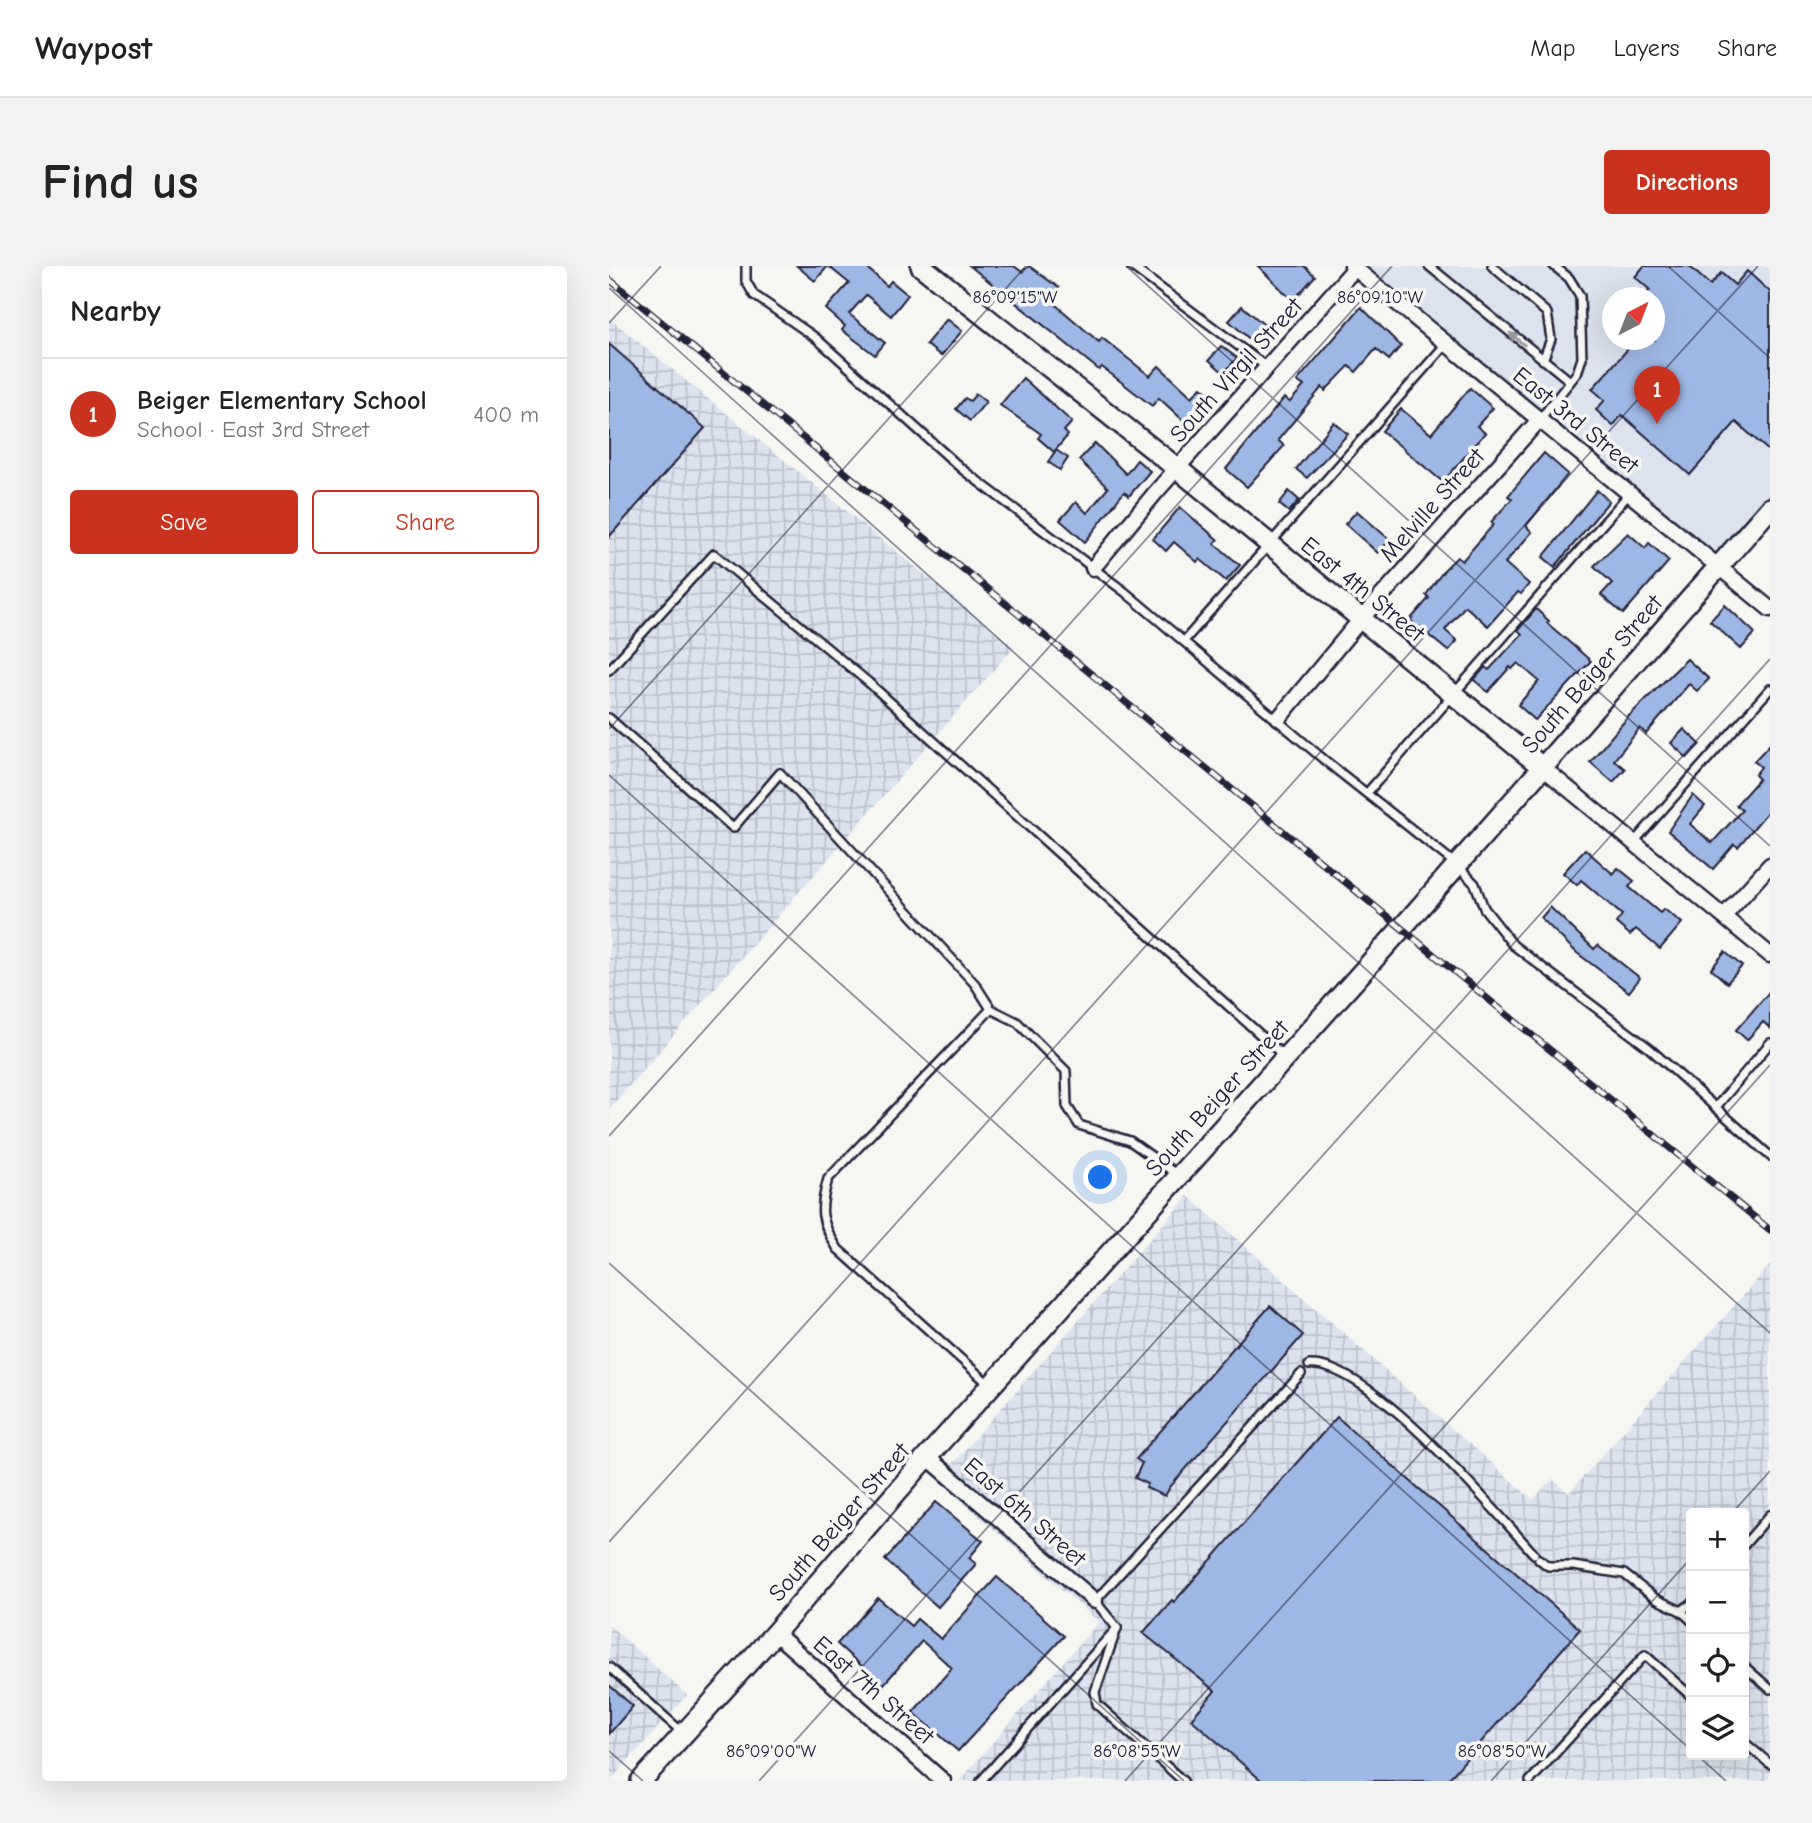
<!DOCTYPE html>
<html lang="en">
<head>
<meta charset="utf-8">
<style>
	:root { --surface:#fff; --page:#f2f2f2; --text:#222; --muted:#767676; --line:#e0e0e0; --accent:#c8321e }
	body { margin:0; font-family:"Comic Neue",sans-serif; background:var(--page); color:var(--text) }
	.controls { position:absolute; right:21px; bottom:21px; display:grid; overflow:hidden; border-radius:7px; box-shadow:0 7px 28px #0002 }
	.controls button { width:63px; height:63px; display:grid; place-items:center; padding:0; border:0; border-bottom:2px solid var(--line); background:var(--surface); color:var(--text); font:35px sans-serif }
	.compass { position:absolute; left:993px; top:21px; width:63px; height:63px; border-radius:50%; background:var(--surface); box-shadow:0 7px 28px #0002; rotate:42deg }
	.you { position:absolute; left:492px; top:912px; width:24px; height:24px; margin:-18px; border:5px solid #fff; border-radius:50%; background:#1a73e8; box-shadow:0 0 0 10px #1a73e833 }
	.badge { display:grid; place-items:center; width:46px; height:46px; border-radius:50%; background:var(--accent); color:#fff; font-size:23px; font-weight:700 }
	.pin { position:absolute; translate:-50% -58px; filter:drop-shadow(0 2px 4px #0008) }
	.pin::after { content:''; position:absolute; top:37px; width:24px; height:21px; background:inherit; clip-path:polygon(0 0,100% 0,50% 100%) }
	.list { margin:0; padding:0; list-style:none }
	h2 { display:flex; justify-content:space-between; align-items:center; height:91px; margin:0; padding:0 28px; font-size:30px }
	h2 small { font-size:23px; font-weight:400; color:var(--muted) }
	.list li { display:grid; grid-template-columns:46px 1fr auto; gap:21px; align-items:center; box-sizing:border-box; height:112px; padding:0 28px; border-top:2px solid var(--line) }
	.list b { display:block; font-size:26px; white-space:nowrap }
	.list p { margin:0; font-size:23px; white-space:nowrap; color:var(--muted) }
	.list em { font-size:23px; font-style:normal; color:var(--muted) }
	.actions { display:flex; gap:14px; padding:21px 28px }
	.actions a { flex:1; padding:16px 0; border:2px solid var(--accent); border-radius:7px; text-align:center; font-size:24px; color:var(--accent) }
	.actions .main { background:var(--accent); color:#fff }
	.icon { flex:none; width:38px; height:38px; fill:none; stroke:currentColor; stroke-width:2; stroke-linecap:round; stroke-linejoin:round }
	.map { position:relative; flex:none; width:1161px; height:1515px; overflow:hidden; border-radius:7px }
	header { display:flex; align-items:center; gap:42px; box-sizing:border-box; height:98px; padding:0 35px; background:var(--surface); border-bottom:2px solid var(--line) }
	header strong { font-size:33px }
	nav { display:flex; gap:38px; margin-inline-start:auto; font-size:24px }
	.intro { display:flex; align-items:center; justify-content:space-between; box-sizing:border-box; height:168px; padding:0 42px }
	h1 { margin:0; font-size:49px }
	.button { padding:18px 32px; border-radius:7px; background:var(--accent); color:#fff; font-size:24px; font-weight:700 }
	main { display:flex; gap:42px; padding:0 42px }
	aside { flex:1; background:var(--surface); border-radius:7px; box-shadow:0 7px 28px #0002 }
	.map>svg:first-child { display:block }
</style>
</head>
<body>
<header>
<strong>Waypost</strong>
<nav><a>Map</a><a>Layers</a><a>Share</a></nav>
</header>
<div class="intro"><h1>Find us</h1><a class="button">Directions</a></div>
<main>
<aside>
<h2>Nearby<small></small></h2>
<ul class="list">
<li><span class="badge">1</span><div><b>Beiger Elementary School</b><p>School · East 3rd Street</p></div><em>400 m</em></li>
</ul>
<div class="actions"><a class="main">Save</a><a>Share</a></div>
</aside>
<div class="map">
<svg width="1161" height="1515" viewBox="0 0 1161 1515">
	<defs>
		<pattern id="industrial-grid" width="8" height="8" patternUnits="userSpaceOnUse" patternTransform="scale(1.75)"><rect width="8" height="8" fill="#dce3ee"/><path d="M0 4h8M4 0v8" fill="none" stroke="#bcc2cd"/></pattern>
	</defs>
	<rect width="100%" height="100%" fill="#f6f6f2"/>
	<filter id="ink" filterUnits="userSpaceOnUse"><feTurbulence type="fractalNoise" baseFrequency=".0143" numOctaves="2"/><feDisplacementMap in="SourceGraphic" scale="14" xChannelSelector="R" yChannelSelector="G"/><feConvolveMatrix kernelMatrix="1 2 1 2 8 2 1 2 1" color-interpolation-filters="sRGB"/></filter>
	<g filter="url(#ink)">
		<!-- built -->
		<path fill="#dce3ee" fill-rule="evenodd" d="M743,0H1161V242L1109,300ZM1003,32H1045V74H1003Z"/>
		<!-- industrial -->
		<g fill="url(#industrial-grid)" fill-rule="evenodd">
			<polygon points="0,52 405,381 0,843"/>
			<path d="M579,930L924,1234L943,1213L960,1227L1161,999V1515H350L490,1356L329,1214ZM1082,1247H1135V1489H1082Z"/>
			<polygon points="0,1359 78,1429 1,1515 0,1515"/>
		</g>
		<!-- building -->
		<g fill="#9fb7e4" stroke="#22223b" stroke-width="2">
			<polygon points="188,0 256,0 278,20 282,15 299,29 282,50 257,29 240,48 276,77 266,89 233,64 236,60 217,43 240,17 219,0 206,15"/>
			<polygon points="361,0 405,0 413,6 420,0 450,22 440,33 490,76 493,72 541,110 550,100 583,131 592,121 602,130 577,157 550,132 543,140 493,101 490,104"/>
			<polygon points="649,0 695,0 706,10 684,35"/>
			<polygon points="1035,0 1080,0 1101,19 1112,7 1126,19 1138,5 1161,26 1161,186 1127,156 1081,209 1013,149 1004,160 987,144 996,134 983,123 1027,74 1046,74 1046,32 1033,32 1041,24 1026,11"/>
			<polygon points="633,40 659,62 645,77 620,55"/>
			<polygon points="752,41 792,80 780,94 767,83 747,106 740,100 716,125 713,121 669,174 675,180 638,221 617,203 675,132 681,136 695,120 688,115"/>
			<polygon points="338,53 353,65 332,90 317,78"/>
			<polygon points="0,78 96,162 0,271"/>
			<polygon points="612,80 628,92 615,107 600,94"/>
			<polygon points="414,112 463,156 455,165 459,169 445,186 429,172 432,168 391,139"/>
			<polygon points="861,122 884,142 868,160 876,167 834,216 773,165 792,143 822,168"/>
			<polygon points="367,128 377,136 361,155 347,143 356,132 361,135"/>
			<polygon points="725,156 739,168 698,212 687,203"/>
			<polygon points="486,177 517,208 528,194 541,205 520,230 515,226 476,276 451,254 467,236 478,247 499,222 470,194"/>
			<polygon points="447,184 459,192 451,204 439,196"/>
			<polygon points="935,187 959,208 917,260 923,266 896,297 920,318 912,328 909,326 879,360 856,340 836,364 848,375 839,385 801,354 820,332 817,329 836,303 848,291 853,295 885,258 882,256 903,233 899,230"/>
			<polygon points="988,224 1000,235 946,301 934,291"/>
			<polygon points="680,225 690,234 680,246 670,238"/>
			<polygon points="571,241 609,274 605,277 631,299 617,315 591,293 588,296 565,276 557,285 544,273"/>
			<polygon points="748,245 781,274 769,287 736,258"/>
			<polygon points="1019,267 1036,282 1040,277 1060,295 1014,348 992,329 1003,317 985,300"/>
			<polygon points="1116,339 1146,367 1132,383 1101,355"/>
			<polygon points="927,343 940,355 938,357 982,395 926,454 909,439 930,415 909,397 903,403 901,401 879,426 865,414 876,401 880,404 913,368 909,364"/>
			<polygon points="1078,393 1100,413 1088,425 1080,418 1037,468 1031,462 1005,494 1016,503 1004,516 981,496 1019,451"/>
			<polygon points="1075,463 1091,478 1078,492 1062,477"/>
			<polygon points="1161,478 1161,543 1129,581 1125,578 1104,603 1059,565 1084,529 1096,540 1081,558 1103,577 1133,544 1127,539 1150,513 1146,509 1152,501 1145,495"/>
			<polygon points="976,583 1004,608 1009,602 1025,615 1020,621 1051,647 1055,643 1073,657 1051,683 1027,663 1021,669 1007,657 1013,649 972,614 968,619 954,607"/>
			<polygon points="941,641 985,683 989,679 1031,712 1020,726 968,687 932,652"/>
			<polygon points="1116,686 1133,700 1118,717 1102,703"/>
			<polygon points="1161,725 1161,762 1154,756 1138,774 1127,764"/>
			<polygon points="661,1040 694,1069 561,1221 556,1230 537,1222 539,1218 526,1212 533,1197 527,1193"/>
			<polygon points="728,1151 971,1363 838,1515 653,1515 582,1453 606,1425 534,1367 563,1334 565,1336"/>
			<polygon points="327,1236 374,1275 360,1292 367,1298 329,1341 276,1294"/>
			<polygon points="388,1311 455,1370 349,1485 304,1446 343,1402 313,1375 274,1419 228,1378 269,1332 302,1360 308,1353 332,1373"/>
			<polygon points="0,1419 24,1440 0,1468"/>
		</g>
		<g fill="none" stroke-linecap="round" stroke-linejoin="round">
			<defs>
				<g id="lane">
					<polyline points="137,0 137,15 145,29 207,72 354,204 516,326 719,497 848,599 866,618 875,642 904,679 1040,782 1161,890"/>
					<polyline points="522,0 659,102"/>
					<polyline points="820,0 961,115"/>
					<polyline points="883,0 938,47 942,73 934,94"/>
					<polyline points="931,153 968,107 973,92 971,30 960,12 945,0"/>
					<polyline points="575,375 837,78"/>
					<polyline points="0,404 105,288 259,416 675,790"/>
					<polyline points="0,452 124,562 171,507 366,718 382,743"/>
					<polyline points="758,527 1020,228"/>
					<polyline points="1025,576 1161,423"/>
					<polyline points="1107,841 1161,777"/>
					<path d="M700,1099C759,1094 885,1244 925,1288"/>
					<path d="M382,1120L229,983C211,955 210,944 219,913L382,743L408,756L457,805L458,840L470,859L521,875L570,910"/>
					<polyline points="1135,1279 1161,1249"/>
					<polyline points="930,1293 939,1300 964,1300 1015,1308 1047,1333 1072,1345 1082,1338"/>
					<polyline points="1072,1345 1082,1354"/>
					<polyline points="1135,1400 1161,1423"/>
					<polyline points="0,1401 74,1467"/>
					<polyline points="1135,1476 1161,1498"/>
					<polyline points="372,1515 508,1362"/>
					<polyline points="574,1515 488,1438 486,1426 508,1362 486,1335 692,1108"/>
					<polyline points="921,1515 1036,1389 1082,1430"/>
				</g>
				<g id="street">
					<polyline points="743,0 1161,343"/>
					<polyline points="484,302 547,226 746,2"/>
					<polyline points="670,452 752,353 931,153"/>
					<polyline points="933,501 1161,689"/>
					<polyline points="1115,650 1161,599"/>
					<polyline points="318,1191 486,1335"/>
					<polyline points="166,1367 334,1515"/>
				</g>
				<g id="secondary">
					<polyline points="312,0 569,203 933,501"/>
					<polyline points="32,1515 166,1367 318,1191 799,655 1161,242"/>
				</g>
			</defs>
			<!-- lane casing -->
			<use href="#lane" stroke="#22223b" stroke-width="12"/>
			<!-- street casing -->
			<use href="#street" stroke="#22223b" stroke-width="19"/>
			<!-- secondary casing -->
			<use href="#secondary" stroke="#22223b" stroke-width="24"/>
			<!-- lane -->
			<use href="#lane" stroke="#f6f6f2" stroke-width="7"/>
			<!-- street -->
			<use href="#street" stroke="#f6f6f2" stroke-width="14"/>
			<!-- secondary -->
			<use href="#secondary" stroke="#f6f6f2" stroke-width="19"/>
			<defs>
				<polyline id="rail" points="0,13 1161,964"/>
			</defs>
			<!-- rail casing -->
			<use href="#rail" stroke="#22223b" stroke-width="7"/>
			<!-- rail -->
			<use href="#rail" stroke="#f6f6f2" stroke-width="4.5" stroke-dasharray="13" stroke-linecap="butt"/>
		</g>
		<!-- one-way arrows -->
		<defs><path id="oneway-solid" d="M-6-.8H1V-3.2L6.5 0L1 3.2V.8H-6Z" transform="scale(1.75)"/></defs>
		<use fill="#9797a0" href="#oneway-solid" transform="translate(908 73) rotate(-140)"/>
	</g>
	<!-- ticks -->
	<path fill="none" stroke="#22223b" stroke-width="2" stroke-opacity="0.45" d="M517,0L1161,580M1059,0L1161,92M0,22L1161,1067M0,57L52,0M0,463L417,0M0,509L1082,1484M0,870L783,0M0,997L575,1515M1123,1247L1161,1205M0,1276L1149,0M0,1485L34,1515M1088,1489L1117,1515M150,1515L1161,393M516,1515L1161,799M882,1515L1082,1292"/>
	<g text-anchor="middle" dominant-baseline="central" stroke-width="7" stroke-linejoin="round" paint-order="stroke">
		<!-- street labels -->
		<g font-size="24" fill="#22223b" stroke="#f6f6f2">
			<text transform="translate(627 104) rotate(-48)">South Virgil Street</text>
			<text transform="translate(967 154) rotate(39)">East 3rd Street</text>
			<text transform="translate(823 239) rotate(-48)">Melville Street</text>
			<text transform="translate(754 323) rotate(39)">East 4th Street</text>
			<text transform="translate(983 408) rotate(-49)">South Beiger Street</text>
			<text transform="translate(608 832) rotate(-48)">South Beiger Street</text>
			<text transform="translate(416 1246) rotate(41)">East 6th Street</text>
			<text transform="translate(230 1256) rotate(-49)">South Beiger Street</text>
			<text transform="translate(265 1424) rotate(41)">East 7th Street</text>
		</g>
	</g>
	<g font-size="18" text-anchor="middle" fill="#22223b" stroke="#f6f6f2" stroke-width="7" stroke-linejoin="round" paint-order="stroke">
		<text x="406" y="37">86°09'15"W</text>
		<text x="771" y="37">86°09'10"W</text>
		<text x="162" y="1491">86°09'00"W</text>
		<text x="528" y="1491">86°08'55"W</text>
		<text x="893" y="1491">86°08'50"W</text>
	</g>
</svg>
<div class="controls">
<button>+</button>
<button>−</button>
<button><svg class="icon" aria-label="locate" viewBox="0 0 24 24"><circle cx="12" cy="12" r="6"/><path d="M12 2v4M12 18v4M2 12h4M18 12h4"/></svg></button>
<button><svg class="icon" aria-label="layers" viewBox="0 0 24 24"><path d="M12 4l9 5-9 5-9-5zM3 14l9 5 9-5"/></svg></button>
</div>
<svg class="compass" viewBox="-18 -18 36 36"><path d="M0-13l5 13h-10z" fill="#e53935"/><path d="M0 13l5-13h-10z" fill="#767676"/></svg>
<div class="you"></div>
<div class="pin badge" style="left:1048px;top:158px">1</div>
</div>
</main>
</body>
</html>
